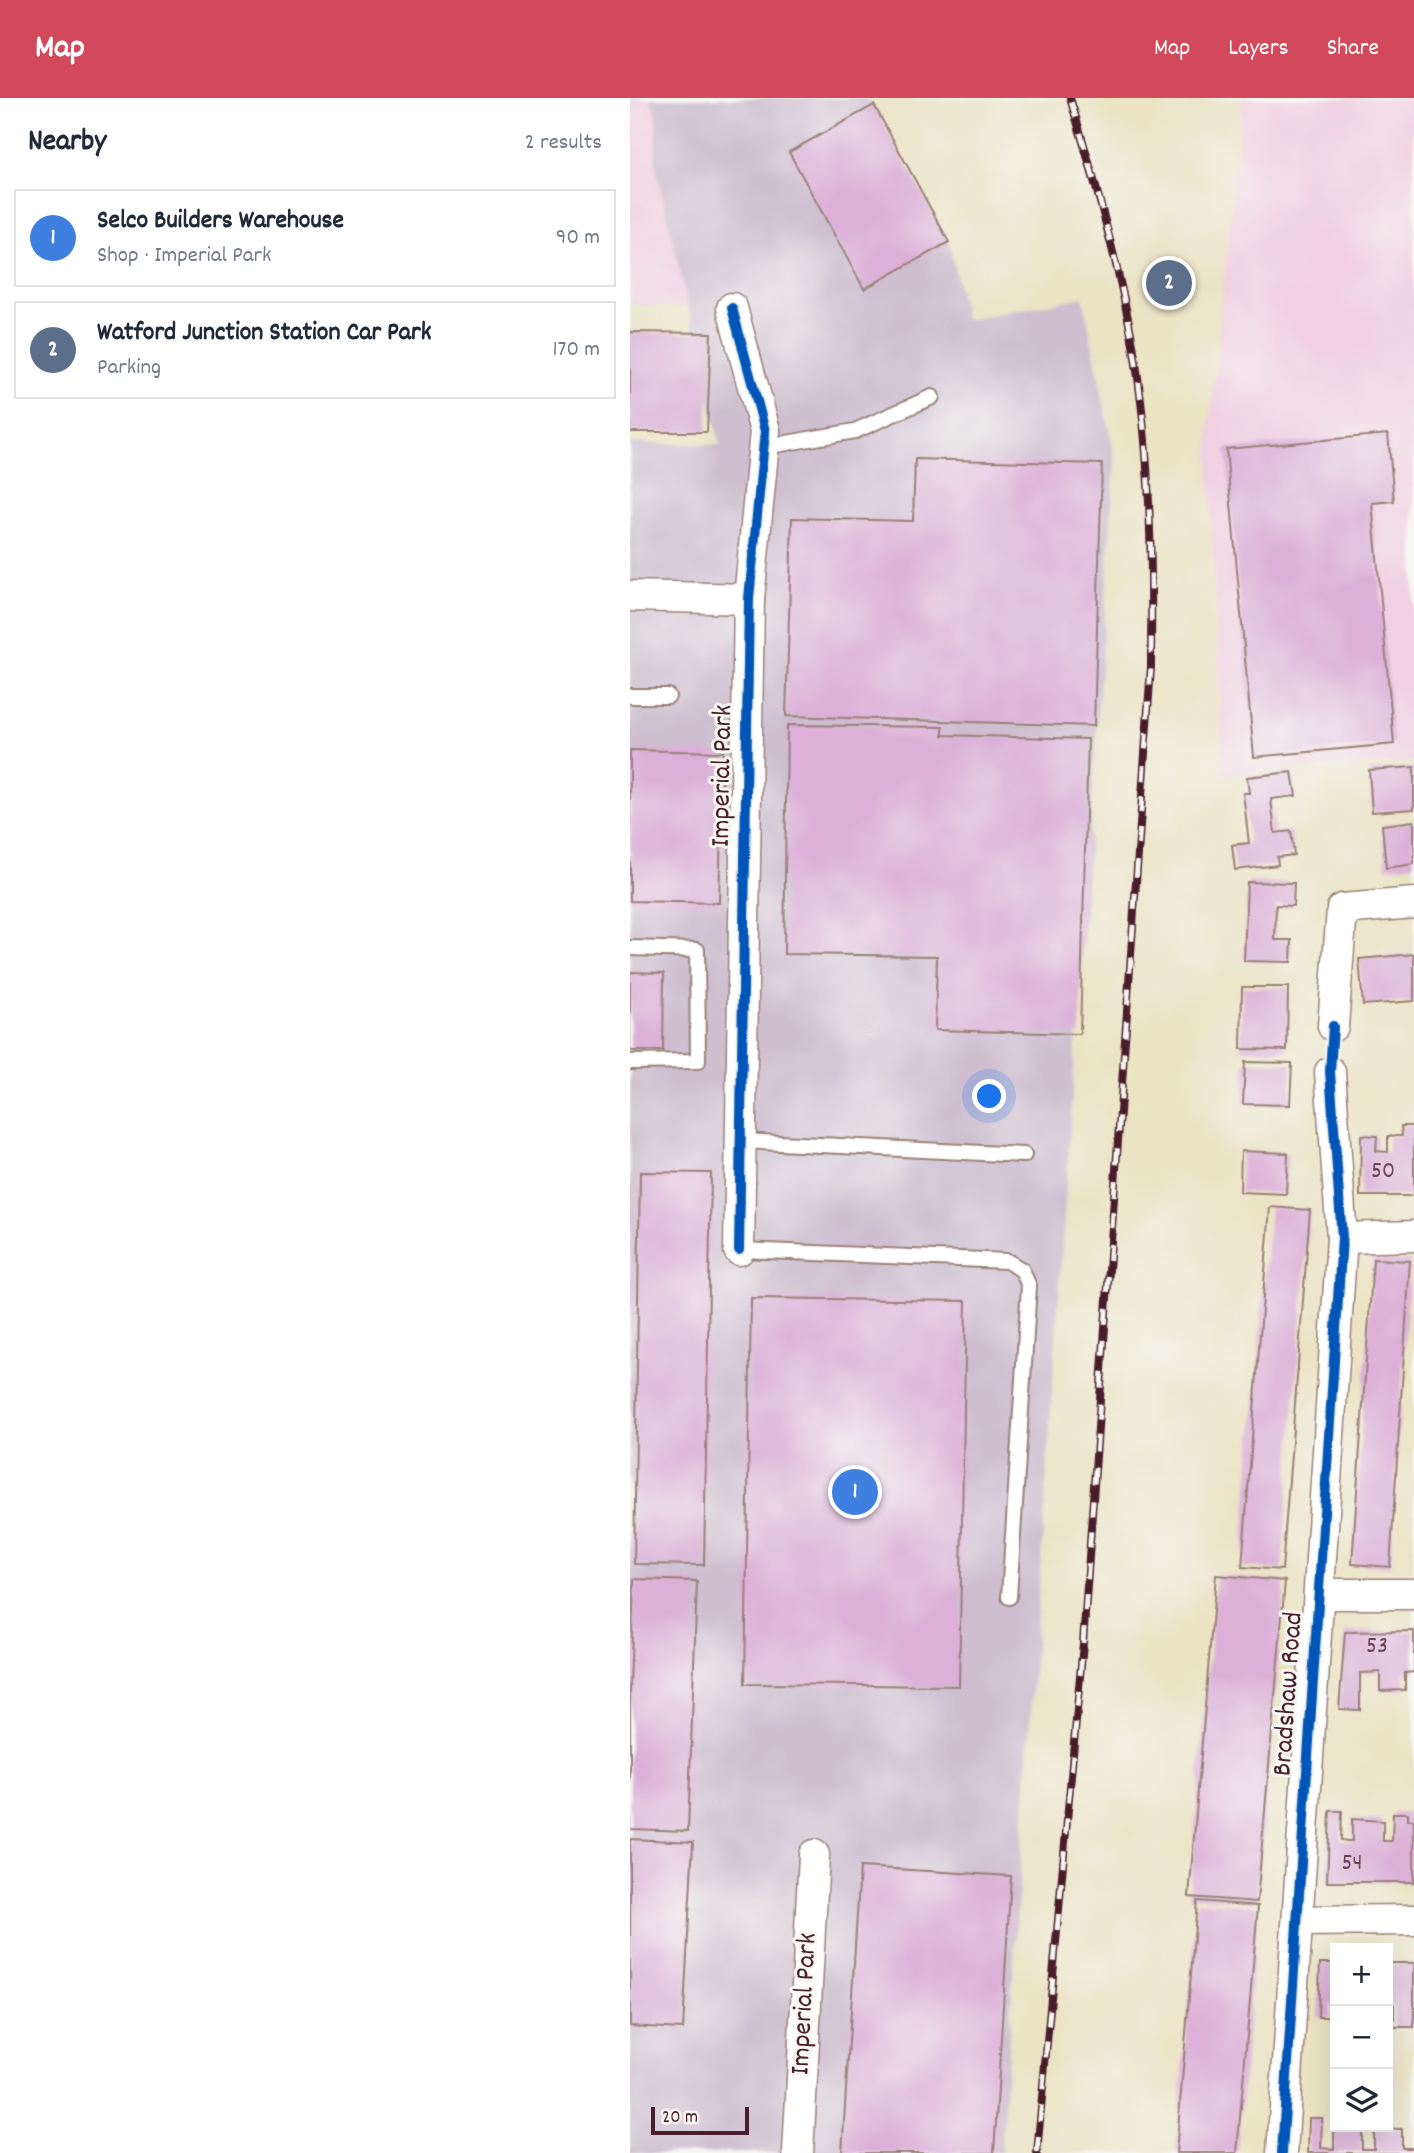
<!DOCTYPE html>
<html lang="en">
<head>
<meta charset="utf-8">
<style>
	:root { --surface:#fff; --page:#f2f2f3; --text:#1f2937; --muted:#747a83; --line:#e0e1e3; --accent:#d1495b }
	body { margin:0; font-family:Dekko,sans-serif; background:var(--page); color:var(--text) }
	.controls { position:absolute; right:21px; bottom:21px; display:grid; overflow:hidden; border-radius:0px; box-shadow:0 7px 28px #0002 }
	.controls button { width:63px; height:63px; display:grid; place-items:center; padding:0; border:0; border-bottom:2px solid var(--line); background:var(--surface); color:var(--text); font:35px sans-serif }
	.scale { position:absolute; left:21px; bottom:18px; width:98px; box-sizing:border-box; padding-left:7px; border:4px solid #4a1f2b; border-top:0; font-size:19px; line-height:24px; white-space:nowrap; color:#4a1f2b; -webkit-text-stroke:5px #f6f6f2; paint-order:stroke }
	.you { position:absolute; left:360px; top:999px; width:24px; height:24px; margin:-18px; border:5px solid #fff; border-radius:50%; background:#1a73e8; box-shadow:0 0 0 10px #1a73e833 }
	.badge { display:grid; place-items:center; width:46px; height:46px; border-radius:50%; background:var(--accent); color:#fff; font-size:23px; font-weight:700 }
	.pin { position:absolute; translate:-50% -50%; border:4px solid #fff; box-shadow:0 2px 7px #0006 }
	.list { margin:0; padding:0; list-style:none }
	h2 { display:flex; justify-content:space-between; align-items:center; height:91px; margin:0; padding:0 28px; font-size:30px }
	h2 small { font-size:23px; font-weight:400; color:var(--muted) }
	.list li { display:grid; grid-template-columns:46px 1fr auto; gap:21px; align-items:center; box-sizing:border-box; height:98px; margin:0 14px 14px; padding:0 14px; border:2px solid var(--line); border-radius:0px }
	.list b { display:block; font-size:26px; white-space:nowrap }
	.list p { margin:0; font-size:23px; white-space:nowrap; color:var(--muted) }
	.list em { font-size:23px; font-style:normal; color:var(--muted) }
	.icon { flex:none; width:38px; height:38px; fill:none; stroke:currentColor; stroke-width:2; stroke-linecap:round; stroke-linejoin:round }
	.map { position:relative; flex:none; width:784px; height:2055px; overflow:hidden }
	header { display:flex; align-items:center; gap:42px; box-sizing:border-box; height:98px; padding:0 35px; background:var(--accent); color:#fff }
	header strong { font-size:33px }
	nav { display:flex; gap:38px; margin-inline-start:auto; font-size:24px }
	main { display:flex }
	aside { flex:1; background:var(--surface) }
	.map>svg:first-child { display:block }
</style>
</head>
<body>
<header>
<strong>Map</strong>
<nav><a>Map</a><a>Layers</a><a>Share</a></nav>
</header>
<main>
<aside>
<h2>Nearby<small>2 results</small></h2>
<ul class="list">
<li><span class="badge" style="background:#3f7fe0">1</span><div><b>Selco Builders Warehouse</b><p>Shop · Imperial Park</p></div><em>90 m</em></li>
<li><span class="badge" style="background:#5c6f8a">2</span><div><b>Watford Junction Station Car Park</b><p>Parking</p></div><em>170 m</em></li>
</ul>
</aside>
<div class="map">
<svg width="784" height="2055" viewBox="0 0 784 2055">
	<rect width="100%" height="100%" fill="#f6f6f2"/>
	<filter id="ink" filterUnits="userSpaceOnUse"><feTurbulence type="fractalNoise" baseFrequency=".0143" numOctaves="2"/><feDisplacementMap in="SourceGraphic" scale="14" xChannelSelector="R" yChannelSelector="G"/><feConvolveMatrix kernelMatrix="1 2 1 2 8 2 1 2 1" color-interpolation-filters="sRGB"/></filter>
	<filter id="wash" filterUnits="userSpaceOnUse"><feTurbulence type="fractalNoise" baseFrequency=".00686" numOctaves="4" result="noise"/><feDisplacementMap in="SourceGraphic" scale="28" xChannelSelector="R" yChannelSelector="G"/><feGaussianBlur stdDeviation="1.57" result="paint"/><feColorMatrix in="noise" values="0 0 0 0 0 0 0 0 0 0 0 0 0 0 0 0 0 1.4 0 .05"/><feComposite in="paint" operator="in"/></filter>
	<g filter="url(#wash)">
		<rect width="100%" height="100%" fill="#ebe3c4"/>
		<!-- built -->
		<g fill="#f1d0e2">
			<polygon points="0,0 20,0 26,15 25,65 58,209 0,207"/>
			<polygon points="612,0 784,0 784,664 593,676 578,343"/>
		</g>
		<!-- industrial -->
		<polygon fill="#cebed0" points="20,0 234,0 244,7 319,144 335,222 453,199 485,362 371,2055 0,2055 0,345 90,347 25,65 26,15"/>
		<g id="blocks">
			<!-- building -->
			<g fill="#dcb0d8">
				<polygon points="244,7 319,144 234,191 159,54"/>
				<polygon points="0,234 81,235 77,334 0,334"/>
				<polygon points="758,336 764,403 742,405 764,646 624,659 596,351"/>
				<polygon points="285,361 472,366 464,628 156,618 162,420 283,423"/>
				<polygon points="157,627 313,629 313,637 458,641 450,936 305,932 307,858 154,856"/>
				<polygon points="0,652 93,654 89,805 0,803"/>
				<polygon points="784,669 784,711 742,714 739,672"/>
				<polygon points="662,674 666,698 641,701 645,735 661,733 664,757 647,759 648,767 605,772 602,747 619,745 613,695 619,695 617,679"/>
				<polygon points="784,723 784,766 756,770 752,727"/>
				<polygon points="617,784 664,785 663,808 646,807 645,842 662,842 661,864 614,863"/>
				<polygon points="784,856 784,903 733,907 729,861"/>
				<polygon points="0,874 34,875 33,953 0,953"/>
				<polygon points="612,889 658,889 657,952 611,951"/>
				<polygon points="615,964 662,965 660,1007 613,1006"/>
				<polygon points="771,1028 784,1028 784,1098 730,1098 731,1037 747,1038 746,1053 758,1054 758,1038 772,1038"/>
				<polygon points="611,1053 658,1055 656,1096 610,1094"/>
				<polygon points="10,1074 81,1075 74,1467 4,1466"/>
				<polygon points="640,1109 680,1112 652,1472 612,1469"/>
				<polygon points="743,1161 780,1163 760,1469 722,1466"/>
				<polygon points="121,1200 336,1203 329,1588 115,1586"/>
				<polygon points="586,1477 655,1483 627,1804 559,1799"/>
				<polygon points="4,1481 67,1483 58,1733 0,1731 0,1590"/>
				<polygon points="784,1533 784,1574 775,1575 775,1592 750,1593 750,1574 730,1575 730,1612 709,1611 715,1534"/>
				<polygon points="700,1713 712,1713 711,1742 717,1743 722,1743 722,1721 753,1723 753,1743 762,1743 763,1715 778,1715 778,1722 784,1722 784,1784 697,1784"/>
				<polygon points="0,1741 63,1744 53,1931 0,1928"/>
				<polygon points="230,1769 381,1778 364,2055 212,2055"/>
				<polygon points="567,1803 628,1808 607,2055 546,2055"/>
				<polygon points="690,1865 705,1865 705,1907 700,1907 700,1919 688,1919"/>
				<polygon points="758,1865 784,1865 784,1929 764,1929 764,1907 758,1908"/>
				<polygon points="679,2020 692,2020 691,2050 704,2051 704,2031 732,2031 732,2051 744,2051 744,2030 772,2031 772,2050 784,2050 784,2055 678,2055"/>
			</g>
		</g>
	</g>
	<g filter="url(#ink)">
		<use href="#blocks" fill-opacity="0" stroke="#9a8178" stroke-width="2"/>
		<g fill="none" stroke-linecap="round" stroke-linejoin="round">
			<defs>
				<g id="service">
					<polyline points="134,349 225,333 302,299"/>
					<polyline points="0,598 38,598"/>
					<polyline points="0,850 67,852 68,963 0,964"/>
					<polyline points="110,1043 394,1057"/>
					<polyline points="109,1152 377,1163 392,1172 399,1188 379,1499"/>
				</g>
				<g id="minor">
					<polyline points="102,210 135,333 119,501 109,1152"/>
					<polyline points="0,498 119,501"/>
					<polyline points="703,928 712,811 784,805"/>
					<polyline points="712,1140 784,1138"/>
					<polyline points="690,1496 784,1496"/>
					<polyline points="668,1823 784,1822"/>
					<polyline points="168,2055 184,1757"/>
					<polyline points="652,2055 712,1140 700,974"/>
				</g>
			</defs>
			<!-- service casing -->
			<use href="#service" stroke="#9a8178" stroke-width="18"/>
			<!-- minor casing -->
			<use href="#minor" stroke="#9a8178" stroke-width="33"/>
			<!-- service -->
			<use href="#service" stroke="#fff" stroke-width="14"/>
			<!-- minor -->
			<use href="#minor" stroke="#fff" stroke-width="30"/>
			<defs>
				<path id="rail" d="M407,2055L453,1545L521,569C522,460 521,349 502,241C487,160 464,79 440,0"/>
			</defs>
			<!-- rail casing -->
			<use href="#rail" stroke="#4a1f2b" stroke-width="8"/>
			<!-- rail -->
			<use href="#rail" stroke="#f6f6f2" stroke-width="5" stroke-dasharray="16" stroke-linecap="butt"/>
			<defs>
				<g id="cycleway">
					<polyline points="102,210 135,333 119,501 109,1152"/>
					<polyline points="652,2055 712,1140 700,974 703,928"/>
				</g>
			</defs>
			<!-- cycleway casing -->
			<use href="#cycleway" stroke="#f6f6f2" stroke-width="15"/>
			<!-- cycleway -->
			<use href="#cycleway" stroke="#0057b8" stroke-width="10"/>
		</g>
	</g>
	<g text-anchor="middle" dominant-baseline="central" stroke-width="6" stroke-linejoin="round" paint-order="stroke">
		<!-- number labels -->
		<g font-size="24" fill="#6e4356">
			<text x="753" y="1074">50</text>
			<text x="747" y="1549">53</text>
			<text x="722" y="1766">54</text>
		</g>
		<!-- street labels -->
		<g font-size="28" fill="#4a1f2b" stroke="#f6f6f2">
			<text transform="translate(94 678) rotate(-89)">Imperial Park</text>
			<text transform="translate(660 1596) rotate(-86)">Bradshaw Road</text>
			<text transform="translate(176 1906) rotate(-87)">Imperial Park</text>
		</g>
	</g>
</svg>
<div class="controls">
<button>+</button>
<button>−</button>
<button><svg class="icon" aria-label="layers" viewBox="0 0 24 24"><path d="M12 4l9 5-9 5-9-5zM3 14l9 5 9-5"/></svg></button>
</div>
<div class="scale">20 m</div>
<div class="you"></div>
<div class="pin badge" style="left:225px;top:1394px;background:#3f7fe0">1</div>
<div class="pin badge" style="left:539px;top:185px;background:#5c6f8a">2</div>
</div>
</main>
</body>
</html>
